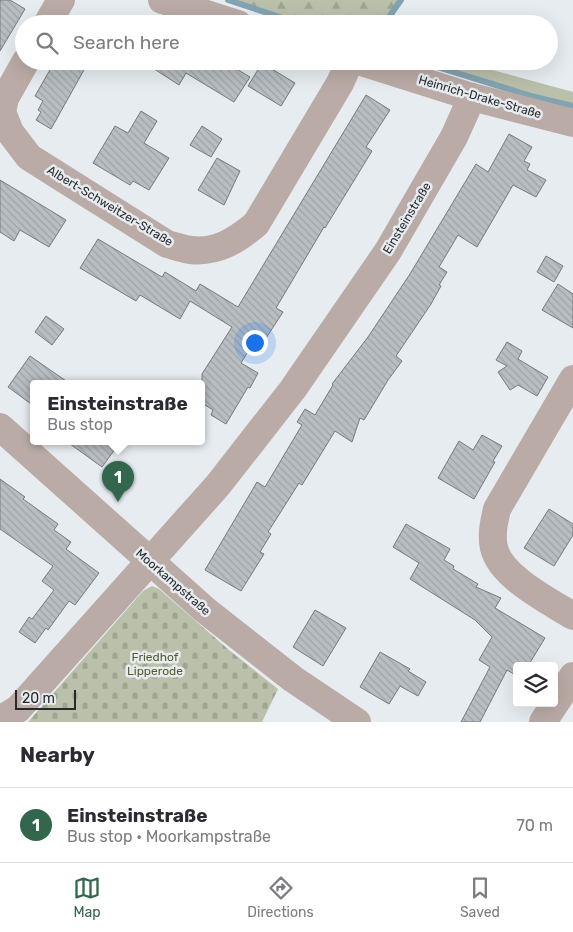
<!DOCTYPE html>
<html lang="en">
<head>
<meta charset="utf-8">
<style>
	:root { --surface:#fff; --page:#f7f7f7; --text:#2b2b33; --muted:#7c7c81; --line:#e1e1e2; --accent:#32674d }
	body { margin:0; font-family:Rubik,sans-serif; background:var(--page); color:var(--text) }
	.controls { position:absolute; right:15px; bottom:15px; display:grid; overflow:hidden; border-radius:5px; box-shadow:0 5px 20px #0002 }
	.controls button { width:45px; height:45px; display:grid; place-items:center; padding:0; border:0; border-bottom:1px solid var(--line); background:var(--surface); color:var(--text); font:25px sans-serif }
	.scale { position:absolute; left:15px; bottom:12px; width:61px; box-sizing:border-box; padding-left:5px; border:2px solid #28292b; border-top:0; font-size:14px; line-height:18px; white-space:nowrap; color:#28292b; -webkit-text-stroke:4px #e7ecf1; paint-order:stroke }
	.you { position:absolute; left:254px; top:342px; width:18px; height:18px; margin:-12px; border:4px solid #fff; border-radius:50%; background:#1a73e8; box-shadow:0 0 0 8px #1a73e833 }
	.badge { display:grid; place-items:center; width:32px; height:32px; border-radius:50%; background:var(--accent); color:#fff; font-size:16px; font-weight:700 }
	.pin { position:absolute; translate:-50% -41px; filter:drop-shadow(0 1px 2px #0008) }
	.pin::after { content:''; position:absolute; top:26px; width:18px; height:15px; background:inherit; clip-path:polygon(0 0,100% 0,50% 100%) }
	.popup { position:absolute; left:30px; top:380px; width:175px; height:65px; box-sizing:border-box; display:grid; place-content:center; border-radius:5px; background:var(--surface); filter:drop-shadow(0 1px 4px #0005); font-size:16px; white-space:nowrap; color:var(--muted) }
	.popup b { font-size:19px; color:var(--text) }
	.popup::after { content:''; position:absolute; left:50%; top:100%; margin-left:-10px; border:10px solid transparent; border-top-color:var(--surface) }
	.list { margin:0; padding:0; list-style:none }
	h2 { display:flex; justify-content:space-between; align-items:center; height:65px; margin:0; padding:0 20px; font-size:21px }
	h2 small { font-size:16px; font-weight:400; color:var(--muted) }
	.list li { display:grid; grid-template-columns:32px 1fr auto; gap:15px; align-items:center; box-sizing:border-box; height:75px; padding:0 20px; border-top:1px solid var(--line) }
	.list b { display:block; font-size:19px; white-space:nowrap }
	.list p { margin:0; font-size:16px; white-space:nowrap; color:var(--muted) }
	.list em { font-size:16px; font-style:normal; color:var(--muted) }
	.icon { flex:none; width:28px; height:28px; fill:none; stroke:currentColor; stroke-width:2; stroke-linecap:round; stroke-linejoin:round }
	.map { position:relative; flex:none; width:573px; height:722px; overflow:hidden }
	.search { position:absolute; background:var(--surface); box-shadow:0 5px 20px #0002; left:15px; right:15px; top:15px; height:55px; display:flex; align-items:center; gap:12px; box-sizing:border-box; padding:0 18px; border-radius:28px; color:var(--muted); font-size:19px }
	.sheet { height:140px; background:var(--surface) }
	nav { display:flex; justify-content:space-around; align-items:center; box-sizing:border-box; height:70px; border-top:1px solid var(--line); background:var(--surface); font-size:14px; color:var(--muted) }
	nav a { display:grid; justify-items:center; gap:2px }
	nav .on { color:var(--accent) }
	.map>svg:first-child { display:block }
</style>
</head>
<body>
<div class="map">
<svg width="573" height="722" viewBox="0 0 573 722">
	<defs>
		<pattern id="forest-firs" width="22" height="20" patternUnits="userSpaceOnUse" patternTransform="scale(1.25)"><rect width="22" height="20" fill="#bac0aa"/><path d="M5 1l3.5 6h-7zM16 11l3.5 6h-7z" fill="#a0a592"/></pattern>
		<pattern id="cemetery-stones" width="16" height="16" patternUnits="userSpaceOnUse" patternTransform="scale(1.25)"><rect width="16" height="16" fill="#bac0aa"/><path d="M2 7V4a2 2 0 0 1 4 0v3zM10 15v-3a2 2 0 0 1 4 0v3z" fill="#a0a592"/></pattern>
		<pattern id="building-back-hatch" width="6" height="6" patternUnits="userSpaceOnUse" patternTransform="scale(1.25)"><rect width="6" height="6" fill="#b9bec3"/><path d="M-1 5l2 2M0 0l6 6M5-1l2 2" fill="none" stroke="#9fa3a8"/></pattern>
	</defs>
	<rect width="100%" height="100%" fill="#e7ecf1"/>
	<!-- green -->
	<polygon fill="#bac0aa" points="418,61 460,61 573,92 573,106 531,96"/>
	<!-- forest -->
	<polygon fill="url(#forest-firs)" points="228,0 401,0 384,24 301,24"/>
	<!-- cemetery -->
	<polygon fill="url(#cemetery-stones)" points="152,586 159,589 229,650 278,689 262,722 28,722 143,591"/>
	<g fill="none" stroke-linecap="round" stroke-linejoin="round">
		<!-- stream -->
		<g stroke="#82a3b0" stroke-width="6">
			<polyline points="228,0 301,24"/>
			<polyline points="384,24 401,0"/>
			<polyline points="418,61 531,96 573,106"/>
		</g>
	</g>
	<!-- building -->
	<g fill="url(#building-back-hatch)" stroke="#767a7f">
		<polygon points="0,0 10,0 25,9 0,51"/>
		<polygon points="55,61 89,61 51,129 36,120 41,112 38,110 43,101 35,96"/>
		<polygon points="142,61 223,61 250,77 234,102 186,73 179,85"/>
		<polygon points="262,63 295,83 281,106 248,86"/>
		<polygon points="366,95 390,110 366,147 372,151 325,228 324,227 276,308 283,312 266,338 259,333 241,363 258,373 250,388 248,387 226,424 211,415 213,410 202,403 202,374 232,327 190,301 180,319 140,295 136,301 80,268 98,239 162,277 165,272 196,291 200,284 238,307"/>
		<polygon points="141,111 157,121 144,143 169,158 149,190 133,181 130,185 93,163 115,126 128,133"/>
		<polygon points="202,126 222,139 211,157 190,145"/>
		<polygon points="509,134 532,147 524,161 530,164 527,170 546,180 536,197 513,185 477,247 458,235 439,267 447,272 439,285 441,286 431,304 396,356 402,361 388,380 364,420 360,418 352,442 335,431 302,485 299,483 268,532 271,534 260,552 264,554 241,591 205,570 257,482 265,487 302,425 297,422 305,409 315,415 333,385 332,384 368,337 410,274 476,164 488,172"/>
		<polygon points="217,158 240,171 224,205 198,190"/>
		<polygon points="0,180 66,220 49,247 20,230 14,241 0,232"/>
		<polygon points="546,256 563,266 554,282 537,272"/>
		<polygon points="558,284 573,294 573,328 542,310"/>
		<polygon points="46,316 64,329 52,345 35,332"/>
		<polygon points="507,342 522,351 518,359 548,377 537,396 518,385 510,390 498,372 507,366 496,360"/>
		<polygon points="30,356 69,383 34,383 34,406 8,387"/>
		<polygon points="482,435 502,446 493,461 495,462 474,499 438,478 459,441 473,450"/>
		<polygon points="66,441 121,441 102,467"/>
		<polygon points="0,479 25,497 23,499 58,524 54,530 71,542 66,549 99,573 75,605 69,601 48,630 46,628 35,643 19,632 29,617 32,619 54,590 42,581 53,566 0,529"/>
		<polygon points="549,509 573,524 573,535 554,566 524,548"/>
		<polygon points="406,524 450,549 444,560 454,566 453,569 478,584 476,587 501,598 495,608 545,638 528,666 517,666 517,676 507,670 480,722 461,722 490,667 479,660 492,637 475,620 410,579 419,563 393,547"/>
		<polygon points="315,610 346,628 323,666 293,647"/>
		<polygon points="380,652 410,669 408,671 426,682 418,696 400,686 389,704 360,687"/>
	</g>
	<g fill="none" stroke-linecap="round" stroke-linejoin="round">
		<!-- minor -->
		<g stroke="#baaba6" stroke-width="28">
			<polyline points="162,0 238,24"/>
			<polyline points="47,24 61,0"/>
			<path d="M26,61L5,98L2,112L10,132L29,157L167,244C175,246 183,249 191,250C217,253 237,240 256,224L340,83L350,61"/>
			<polyline points="358,61 472,97 573,123"/>
			<path d="M573,379L497,509C494,522 491,535 494,548C501,577 549,601 573,616"/>
			<polyline points="0,427 205,610 293,679 357,722"/>
			<polyline points="0,720 18,709 218,485 293,389 388,251 454,137 472,97"/>
			<polyline points="543,722 573,676"/>
		</g>
	</g>
	<g text-anchor="middle" dominant-baseline="central" stroke-width="5" stroke-linejoin="round" paint-order="stroke">
		<!-- street labels -->
		<g font-size="12" fill="#28292b" stroke="#e7ecf1">
			<text transform="translate(480 97) rotate(16)">Heinrich-Drake-Straße</text>
			<text transform="translate(110 206) rotate(31)">Albert-Schweitzer-Straße</text>
			<text transform="translate(407 218) rotate(-59)">Einsteinstraße</text>
			<text transform="translate(173 582) rotate(41)">Moorkampstraße</text>
		</g>
		<!-- park labels -->
		<g font-size="12" fill="#545d2d" stroke="#e7ecf1">
			<text x="155" y="657">Friedhof<tspan x="155" dy="14">Lipperode</tspan></text>
		</g>
	</g>
</svg>
<div class="controls">
<button><svg class="icon" aria-label="layers" viewBox="0 0 24 24"><path d="M12 4l9 5-9 5-9-5zM3 14l9 5 9-5"/></svg></button>
</div>
<div class="scale">20 m</div>
<div class="you"></div>
<div class="pin badge" style="left:118px;top:502px">1</div>
<div class="popup"><b>Einsteinstraße</b>Bus stop</div>
<div class="search"><svg class="icon" aria-label="search" viewBox="0 0 24 24"><circle cx="10" cy="10" r="6"/><path d="M15 15l6 6"/></svg>Search here</div>
</div>
<section class="sheet">
<h2>Nearby<small></small></h2>
<ul class="list">
<li><span class="badge">1</span><div><b>Einsteinstraße</b><p>Bus stop · Moorkampstraße</p></div><em>70 m</em></li>
</ul>
</section>
<nav>
<a class="on"><svg class="icon" aria-label="map" viewBox="0 0 24 24"><path d="M3 6l6-2 6 2 6-2v14l-6 2-6-2-6 2zM9 4v14M15 6v14"/></svg>Map</a>
<a><svg class="icon" aria-label="directions" viewBox="0 0 24 24"><path d="M12 3l9 9-9 9-9-9zM9 14v-3h6M13 9l2 2-2 2"/></svg>Directions</a>
<a><svg class="icon" aria-label="saved" viewBox="0 0 24 24"><path d="M7 4h10v16l-5-4-5 4z"/></svg>Saved</a>
</nav>
</body>
</html>
